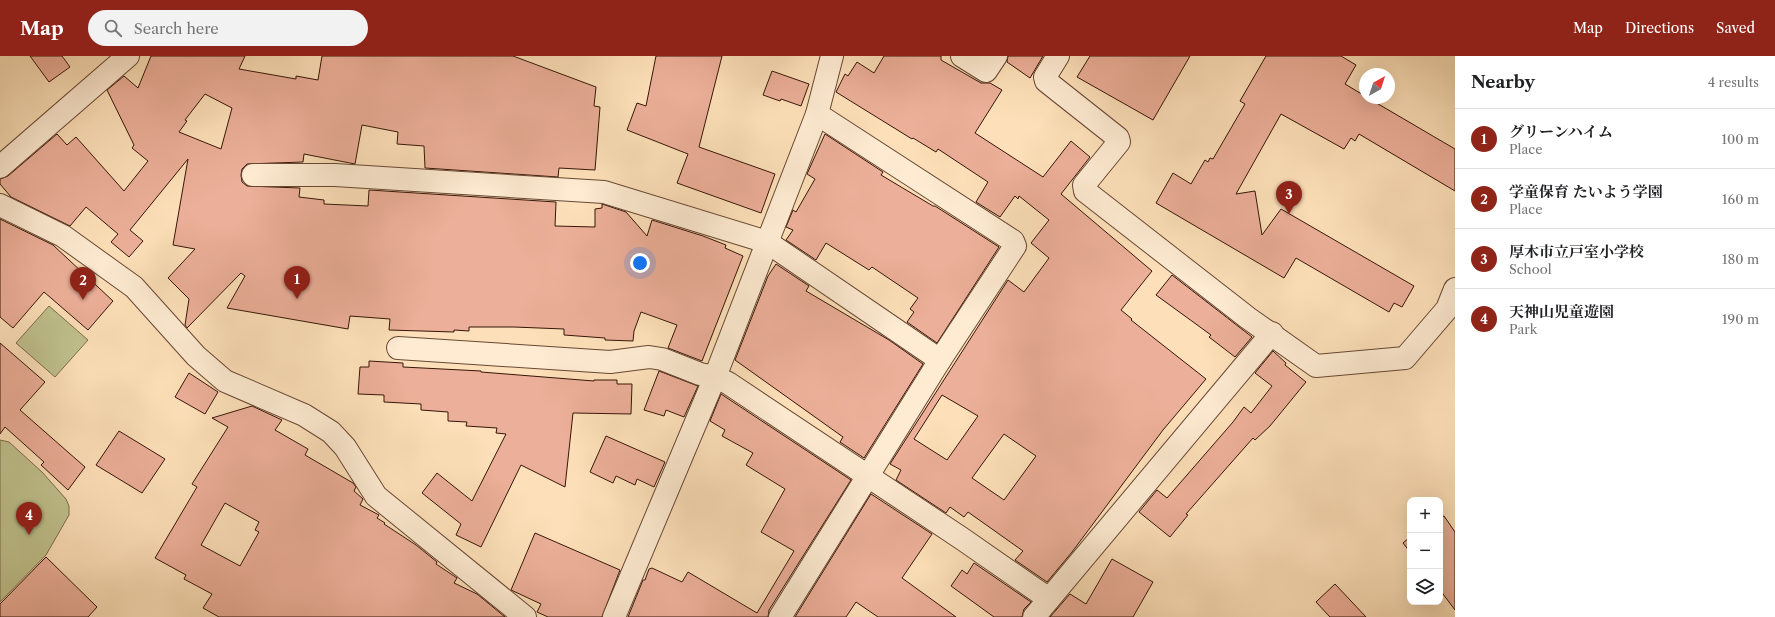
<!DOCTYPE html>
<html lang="en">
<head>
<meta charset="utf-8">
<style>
	:root { --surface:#fff; --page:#f2f2f2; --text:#202124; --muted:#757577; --line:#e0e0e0; --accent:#8f2418 }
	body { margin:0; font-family:"Libre Caslon Text","Noto Serif JP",serif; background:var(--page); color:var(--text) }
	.controls { position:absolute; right:12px; bottom:12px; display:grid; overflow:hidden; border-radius:8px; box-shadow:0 4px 16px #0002 }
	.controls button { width:36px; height:36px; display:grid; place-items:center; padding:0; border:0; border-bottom:1px solid var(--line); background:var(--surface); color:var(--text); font:20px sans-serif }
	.compass { position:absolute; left:1359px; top:12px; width:36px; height:36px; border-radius:50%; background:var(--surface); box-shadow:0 4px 16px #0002; rotate:39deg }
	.you { position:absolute; left:640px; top:207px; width:14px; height:14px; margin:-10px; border:3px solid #fff; border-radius:50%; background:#1a73e8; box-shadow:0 0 0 6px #1a73e833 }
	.badge { display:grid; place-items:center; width:26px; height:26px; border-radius:50%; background:var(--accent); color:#fff; font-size:13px; font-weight:700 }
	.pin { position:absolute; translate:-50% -33px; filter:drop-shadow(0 1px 2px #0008) }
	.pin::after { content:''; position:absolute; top:21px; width:14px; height:12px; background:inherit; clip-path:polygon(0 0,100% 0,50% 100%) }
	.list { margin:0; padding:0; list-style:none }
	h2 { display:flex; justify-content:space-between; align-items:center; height:52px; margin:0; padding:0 16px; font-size:17px }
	h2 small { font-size:13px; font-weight:400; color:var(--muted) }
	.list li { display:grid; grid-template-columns:26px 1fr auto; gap:12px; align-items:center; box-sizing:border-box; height:60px; padding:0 16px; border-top:1px solid var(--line) }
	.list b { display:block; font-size:15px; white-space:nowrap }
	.list p { margin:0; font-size:13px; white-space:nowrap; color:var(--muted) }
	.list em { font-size:13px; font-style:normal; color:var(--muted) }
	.icon { flex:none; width:22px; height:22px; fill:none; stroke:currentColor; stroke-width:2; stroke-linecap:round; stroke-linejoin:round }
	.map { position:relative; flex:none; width:1455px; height:561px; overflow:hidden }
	header { display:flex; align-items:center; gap:24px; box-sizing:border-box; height:56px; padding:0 20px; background:var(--accent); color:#fff }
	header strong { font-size:19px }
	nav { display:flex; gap:22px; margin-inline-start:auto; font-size:14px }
	.search { width:280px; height:36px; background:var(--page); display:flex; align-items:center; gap:10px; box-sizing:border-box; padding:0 14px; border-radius:22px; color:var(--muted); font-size:15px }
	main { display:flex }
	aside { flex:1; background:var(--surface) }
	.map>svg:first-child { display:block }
</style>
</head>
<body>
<header>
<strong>Map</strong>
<div class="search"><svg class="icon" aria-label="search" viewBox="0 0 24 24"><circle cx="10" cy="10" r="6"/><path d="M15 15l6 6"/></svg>Search here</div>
<nav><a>Map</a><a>Directions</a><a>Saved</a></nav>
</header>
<main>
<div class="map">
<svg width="1455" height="561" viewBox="0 0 1455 561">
	<rect width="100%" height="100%" fill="#fde0b9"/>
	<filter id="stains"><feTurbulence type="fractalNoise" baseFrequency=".005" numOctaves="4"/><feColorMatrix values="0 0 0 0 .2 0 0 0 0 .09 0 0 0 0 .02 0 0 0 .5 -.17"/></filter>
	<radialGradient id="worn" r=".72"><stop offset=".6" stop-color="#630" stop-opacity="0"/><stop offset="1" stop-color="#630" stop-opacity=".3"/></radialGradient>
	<!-- green -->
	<g fill="#c0c28e" stroke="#7c6c4a">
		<polygon points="49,250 88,284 55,321 16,287"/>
		<polygon points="0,384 9,386 42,416 66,443 69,450 69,459 46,499 0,546"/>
	</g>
	<!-- building -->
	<g fill="#ecaf99" stroke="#371507" fill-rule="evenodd">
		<polygon points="30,0 62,0 70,11 49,26"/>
		<path d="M151,0H245L239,13L296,23V20L318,24L322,0H513L596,31L594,50L600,51L595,114L559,112L558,121L425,112L424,90L397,88L398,76L362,69L355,108L304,98L303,106L247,108L242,113L241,119L242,126L247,130L300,132L299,141L324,144V148L368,150L369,134L556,146L555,170L595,171V153L602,152V148L626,156L647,180L652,164L703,180L726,189L725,192L743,200L702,305L668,292L677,269L641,256L634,275L633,285L605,284V282L564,279V273L514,271H469V275L454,274V276L389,274L390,263L350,260L348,273L227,252L245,220L241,217L187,272L185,269L189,243L168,222L195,193L173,189L188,103L130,174L143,185L129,201L111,186L118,178L86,151L70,170L11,141L0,128V123L8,120L57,78L67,89L76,81L124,135L148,105L132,92L134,89L107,34L124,20L138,32ZM205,38L232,52L221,93L179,76L187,65L185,64Z"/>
		<polygon points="656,0 722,0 699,91 775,118 761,157 677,127 688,98 627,74 637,47 646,50"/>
		<path d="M884,0H941V4L981,27H990L1002,34L975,77L1043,121L1071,85L1090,101L1061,138L1152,215L1121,254L1132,263L1131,264L1206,323L1163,374L1072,496L1047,526L1015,504L1023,495L968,456L964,461L950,451L946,457L896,424L901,414L890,408L1008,224L1024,236L1049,202L1031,187L1049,164L1019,140L1018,143L1015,140L1000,161L976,146L988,126L938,93L936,96L913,82L912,83L836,36L845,18L848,20L857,6L874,17ZM942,339L978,360L947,404L914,383ZM1004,378L1036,400L1004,444L972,422Z"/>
		<polygon points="1008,0 1043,0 1030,22 1007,6"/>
		<polygon points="1090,0 1190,0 1153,64 1077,21"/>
		<polygon points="1266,0 1341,0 1356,9 1345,28 1365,40 1365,42 1368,42 1455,93 1455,135 1359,78 1355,85 1351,82 1344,93 1281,58 1236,138 1255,135 1262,179 1281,153 1414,230 1402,251 1394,247 1389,256 1296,202 1284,222 1156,147 1173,117 1191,128 1205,104 1208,106 1210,102 1213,103 1245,48 1240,45"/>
		<polygon points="772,15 809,28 801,50 781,43 780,45 763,39"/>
		<polygon points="825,78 883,116 881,119 933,150 935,150 999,191 937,287 907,266 914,256 910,253 918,242 872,211 869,214 826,187 816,204 786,184 793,174 786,171 793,154 796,156 815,123 807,118"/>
		<polygon points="0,163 53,189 113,245 88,274 44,236 13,272 0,261"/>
		<polygon points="776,208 809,230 806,235 889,284 923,308 864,402 840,386 843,381 735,304 768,220"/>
		<polygon points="1172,219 1252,281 1235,301 1209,281 1211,279 1156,239"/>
		<polygon points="0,287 45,326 20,354 85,411 68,434 41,409 44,406 5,371 0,378"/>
		<polygon points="1273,295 1286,307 1285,309 1306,326 1270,370 1255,384 1253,382 1186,458 1188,459 1170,481 1139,456 1157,434 1167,442 1233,366 1244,351 1251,357 1272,330 1255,317"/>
		<polygon points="369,305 403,307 403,311 481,315 481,316 594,325 594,324 617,324 617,328 632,328 631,358 573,357 565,431 521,409 481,491 456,479 461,468 422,437 437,417 472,445 506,378 496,377 497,372 466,370 467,366 448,365 448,356 421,354 421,348 384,346 384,339 358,338 360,311 369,311"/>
		<polygon points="659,315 698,330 684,361 666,354 664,360 644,354"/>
		<polygon points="189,317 218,336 205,358 175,341"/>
		<polygon points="721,338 851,424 769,554 768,561 628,561 643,524 645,524 649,513 652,512 682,526 688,516 757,557 794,495 761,476 785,433 746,409 753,397 722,380 725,374 710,365"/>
		<path d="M252,350L282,364L275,374L308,393L305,399L353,427L356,431L354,435L363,443L360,449L379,459L377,462L385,467L384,468L416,489L437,506L436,508L457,522L454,527L477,538L505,561H219L203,552L212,538L184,523L186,519L155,502L197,431L192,428L228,371L212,362ZM225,447L259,466L255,474L259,476L240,510L201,489Z"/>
		<polygon points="119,375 165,403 142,437 96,409"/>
		<polygon points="606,380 665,406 654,431 637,423 635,429 616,420 613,427 590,416"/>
		<polygon points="871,438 932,478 902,522 956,561 878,561 856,546 846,561 795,561"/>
		<polygon points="1444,460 1455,476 1455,554 1440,534 1440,462"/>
		<polygon points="535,477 620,514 602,561 548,561 537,556 541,548 511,534"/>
		<polygon points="1410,481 1410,496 1403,487"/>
		<polygon points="46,501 97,551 88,561 0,561 0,548"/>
		<polygon points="1112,503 1153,526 1133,561 1050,561 1070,538 1086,548"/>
		<polygon points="974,507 1031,546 1024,553 1022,561 994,561 951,530 962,514 967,518"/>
		<polygon points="1335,528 1366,561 1330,561 1316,546"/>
	</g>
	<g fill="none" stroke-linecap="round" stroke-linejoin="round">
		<defs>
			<g id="minor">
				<polyline points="962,0 986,15 996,0"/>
				<polyline points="1058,0 1045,21 1046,25 1118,82 1119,86 1084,129 1085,135 1248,262 1316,310 1405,302 1447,253 1455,233"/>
				<polyline points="0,111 128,0"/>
				<polyline points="253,119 335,119 604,136 767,186 940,304"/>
				<polyline points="0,149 63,180 134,231 196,300 225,325 304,359 331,376 345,391 376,440 525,561"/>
				<polyline points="398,292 610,306 649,301 662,303 700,318 715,321 728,327 961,482 1049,543"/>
				<polyline points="614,561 715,321 817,58 832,0"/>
				<polyline points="780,561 940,304 1015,190 1013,185 817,58"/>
				<polyline points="1034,561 1272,277"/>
			</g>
		</defs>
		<!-- minor casing -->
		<use href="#minor" stroke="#684834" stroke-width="24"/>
		<!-- minor -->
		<use href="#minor" stroke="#feebd2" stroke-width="22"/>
	</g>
	<rect width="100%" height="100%" filter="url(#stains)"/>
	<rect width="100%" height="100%" fill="url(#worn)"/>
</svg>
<div class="controls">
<button>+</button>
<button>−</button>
<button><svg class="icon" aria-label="layers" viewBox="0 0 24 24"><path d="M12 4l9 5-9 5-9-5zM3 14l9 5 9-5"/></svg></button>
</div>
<svg class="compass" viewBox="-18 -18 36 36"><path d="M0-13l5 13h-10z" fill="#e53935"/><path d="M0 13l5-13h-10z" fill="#757577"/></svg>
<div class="you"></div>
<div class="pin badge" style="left:297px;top:243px">1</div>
<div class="pin badge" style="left:83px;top:244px">2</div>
<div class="pin badge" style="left:1289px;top:158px">3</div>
<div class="pin badge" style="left:29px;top:479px">4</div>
</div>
<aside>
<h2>Nearby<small>4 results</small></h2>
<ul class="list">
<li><span class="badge">1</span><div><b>グリーンハイム</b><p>Place</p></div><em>100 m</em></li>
<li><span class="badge">2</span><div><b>学童保育 たいよう学園</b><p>Place</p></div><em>160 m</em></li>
<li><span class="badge">3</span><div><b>厚木市立戸室小学校</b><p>School</p></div><em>180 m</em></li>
<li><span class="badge">4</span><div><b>天神山児童遊園</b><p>Park</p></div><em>190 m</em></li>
</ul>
</aside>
</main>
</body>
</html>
